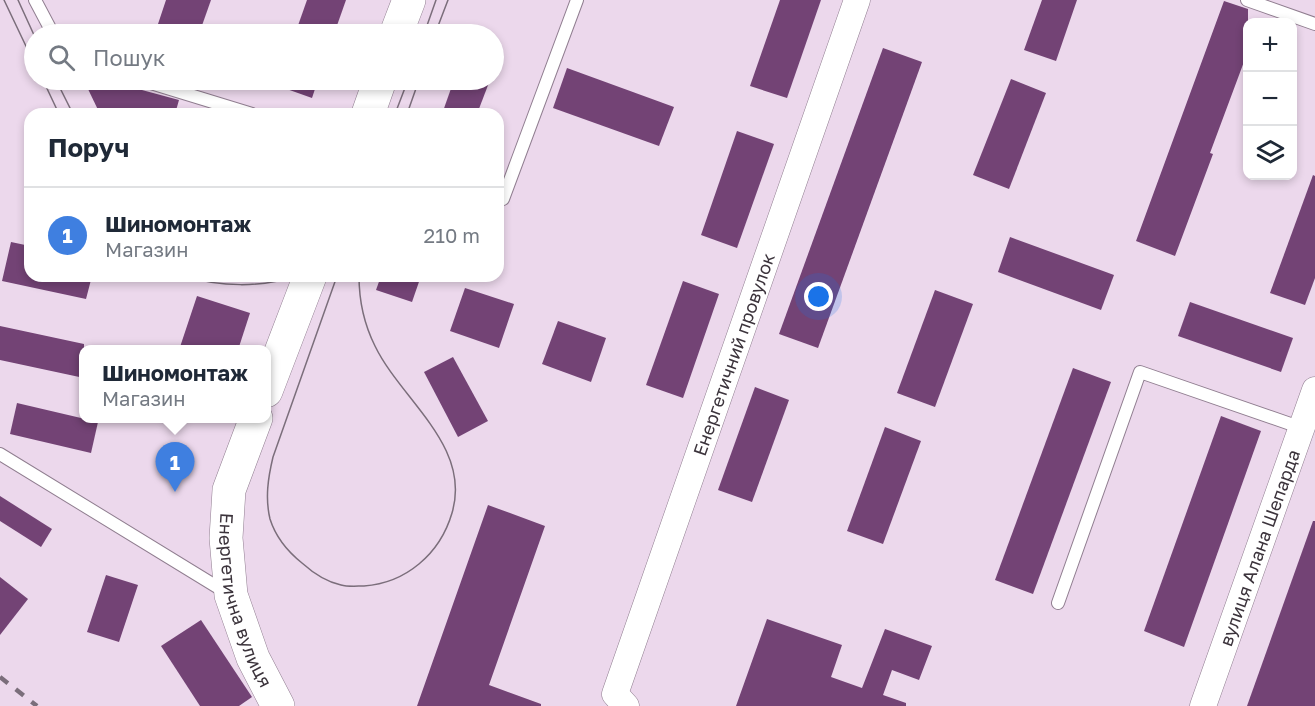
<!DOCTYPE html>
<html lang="uk">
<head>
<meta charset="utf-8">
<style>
	:root { --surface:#fff; --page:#f2f2f3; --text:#1f2937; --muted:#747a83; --line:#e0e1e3; --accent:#438474 }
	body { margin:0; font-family:"Golos Text",sans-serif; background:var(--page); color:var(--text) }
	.controls { position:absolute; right:18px; top:18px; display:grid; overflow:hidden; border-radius:12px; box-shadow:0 3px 9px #0003 }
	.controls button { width:54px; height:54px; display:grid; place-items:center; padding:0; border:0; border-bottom:2px solid var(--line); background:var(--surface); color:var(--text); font:30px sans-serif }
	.you { position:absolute; left:819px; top:297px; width:21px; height:21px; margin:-15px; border:4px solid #fff; border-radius:50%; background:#1a73e8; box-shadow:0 0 0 9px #1a73e833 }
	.badge { display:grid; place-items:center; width:39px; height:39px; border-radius:50%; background:var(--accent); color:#fff; font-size:20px; font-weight:700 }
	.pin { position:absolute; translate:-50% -50px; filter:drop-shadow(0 2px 3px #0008) }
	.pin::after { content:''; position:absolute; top:32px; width:21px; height:18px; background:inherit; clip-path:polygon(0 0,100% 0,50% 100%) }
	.popup { position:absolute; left:79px; top:345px; width:192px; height:78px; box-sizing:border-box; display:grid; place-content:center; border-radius:12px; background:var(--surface); filter:drop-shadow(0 2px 4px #0005); font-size:20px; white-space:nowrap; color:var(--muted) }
	.popup b { font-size:22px; color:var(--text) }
	.popup::after { content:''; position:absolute; left:50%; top:100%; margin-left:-12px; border:12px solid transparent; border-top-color:var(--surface) }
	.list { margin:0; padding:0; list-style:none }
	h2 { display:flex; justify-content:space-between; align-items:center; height:78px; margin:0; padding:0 24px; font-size:26px }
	h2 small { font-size:20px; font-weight:400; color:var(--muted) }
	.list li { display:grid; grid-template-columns:39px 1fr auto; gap:18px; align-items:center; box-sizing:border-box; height:96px; padding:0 24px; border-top:2px solid var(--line) }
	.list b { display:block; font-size:22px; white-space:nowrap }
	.list p { margin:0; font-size:20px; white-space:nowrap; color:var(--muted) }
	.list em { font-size:20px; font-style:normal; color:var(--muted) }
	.icon { flex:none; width:33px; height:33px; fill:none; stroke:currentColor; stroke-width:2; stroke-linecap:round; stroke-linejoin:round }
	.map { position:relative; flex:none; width:1315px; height:706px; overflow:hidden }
	.search { position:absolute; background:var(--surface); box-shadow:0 3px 9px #0003; left:24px; top:24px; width:480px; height:66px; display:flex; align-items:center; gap:15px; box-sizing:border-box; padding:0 21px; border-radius:33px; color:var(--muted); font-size:22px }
	.panel { position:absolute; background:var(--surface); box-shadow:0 3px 9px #0003; left:24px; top:108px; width:480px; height:174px; border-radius:18px }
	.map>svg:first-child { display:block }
</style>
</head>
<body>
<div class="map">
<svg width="1315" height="706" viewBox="0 0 1315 706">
	<rect width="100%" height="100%" fill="#ecd8ec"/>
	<!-- building -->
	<g fill="#734375">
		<polygon points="166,0 211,0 199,34 181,34 157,27"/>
		<polygon points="307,0 346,0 334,34 295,34"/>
		<polygon points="780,0 821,0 787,98 750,86"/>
		<polygon points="1042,0 1077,0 1056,61 1024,50"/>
		<polygon points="1224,1 1248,9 1248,51 1210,153 1213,154 1175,256 1136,241"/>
		<polygon points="883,48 922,62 818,348 779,334"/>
		<polygon points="567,68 674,107 659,146 553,108"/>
		<polygon points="1011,79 1046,93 1009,189 973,175"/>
		<polygon points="93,80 105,80 179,100 175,114 100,114 88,89"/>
		<polygon points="267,80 318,80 312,98 267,82"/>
		<polygon points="454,80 490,80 477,114 442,114"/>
		<polygon points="737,131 774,144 737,248 701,235"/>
		<polygon points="1313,175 1315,176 1315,278 1305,305 1270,293"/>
		<polygon points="1010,237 1114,275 1101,310 998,272"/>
		<polygon points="11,242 30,246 30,276 92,276 86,299 2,281"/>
		<polygon points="381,276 421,276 412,302 376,290"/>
		<polygon points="683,281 719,294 683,398 646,385"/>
		<polygon points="465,288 514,304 499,348 450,331"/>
		<polygon points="935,290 973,304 935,407 897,393"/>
		<polygon points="197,296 250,313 238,350 179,350"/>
		<polygon points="1190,302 1293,338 1281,372 1178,336"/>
		<polygon points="558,321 606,338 591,382 542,364"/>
		<polygon points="0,326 84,344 84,378 0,360"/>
		<polygon points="453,357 488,421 458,437 424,372"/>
		<polygon points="1073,368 1111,382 1033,594 995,580"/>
		<polygon points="755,387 789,400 752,502 718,490"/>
		<polygon points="17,403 98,422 91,453 10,434"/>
		<polygon points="1221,416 1261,431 1184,647 1144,631"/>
		<polygon points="885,427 921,441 883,544 847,531"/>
		<polygon points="0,496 52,529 41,547 0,521"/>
		<polygon points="488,505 545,526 489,685 541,704 541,706 417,706"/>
		<polygon points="1313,521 1315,521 1315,706 1247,706"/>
		<polygon points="106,575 138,585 119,642 87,632"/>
		<polygon points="0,577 28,599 0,635"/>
		<polygon points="767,619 842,645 831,677 862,688 885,629 932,646 919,680 892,670 883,695 906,703 906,706 736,706"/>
		<polygon points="201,620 252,697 239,706 200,706 161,646"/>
	</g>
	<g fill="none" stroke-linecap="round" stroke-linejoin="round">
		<defs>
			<g id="lane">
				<polyline points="35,0 53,34"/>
				<polyline points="1247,0 1315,24"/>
				<polyline points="141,80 252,114"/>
				<polyline points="503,199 577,0"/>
				<polyline points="0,454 227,593"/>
				<polyline points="1058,603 1140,372 1302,428"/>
			</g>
			<g id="street">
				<path id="s1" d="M626,706L615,694L857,0"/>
				<path id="s2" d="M1203,706L1315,390"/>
			</g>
			<g id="secondary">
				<polyline points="396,34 409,0"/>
				<polyline points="368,114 380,80"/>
				<polyline points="266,391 310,276"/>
				<path id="s3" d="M256,418L229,490L226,538L231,595L253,658L278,706"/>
			</g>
		</defs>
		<!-- lane casing -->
		<use href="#lane" stroke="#907e90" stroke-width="14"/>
		<!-- street casing -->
		<use href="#street" stroke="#907e90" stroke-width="27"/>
		<!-- secondary casing -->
		<use href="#secondary" stroke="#907e90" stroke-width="34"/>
		<!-- lane -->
		<use href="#lane" stroke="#fff" stroke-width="12"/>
		<!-- street -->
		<use href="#street" stroke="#fff" stroke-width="26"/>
		<!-- secondary -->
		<use href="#secondary" stroke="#fff" stroke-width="33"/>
		<!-- tram -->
		<g stroke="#7b6e7b" stroke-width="1.5">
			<polyline points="4,0 34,63"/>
			<polyline points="18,0 34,35"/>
			<polyline points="424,34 436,0"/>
			<polyline points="435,34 448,0"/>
			<polyline points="43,80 59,114"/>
			<polyline points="56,80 73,114"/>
			<polyline points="395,114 408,80"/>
			<polyline points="407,114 419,80"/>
			<path d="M184,276C220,287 261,288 296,276"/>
			<path d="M337,276L273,457C268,478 265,498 270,519C276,538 287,551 302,563C312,572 327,582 341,585C348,587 357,586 364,586C406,583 440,554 452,513C472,446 401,400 375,346C364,324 359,301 359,276"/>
		</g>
		<!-- rail -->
		<polyline stroke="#7b6e7b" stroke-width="4.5" stroke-dasharray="10 10" stroke-linecap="butt" points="0,677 37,706"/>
	</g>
	<g text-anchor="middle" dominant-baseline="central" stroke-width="6" stroke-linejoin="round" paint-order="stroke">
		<!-- street labels -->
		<g font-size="18" fill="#3c343c" stroke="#ecd8ec">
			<text stroke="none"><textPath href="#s1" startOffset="376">Енергетичний провулок</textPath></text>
			<text stroke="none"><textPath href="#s2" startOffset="168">вулиця Алана Шепарда</textPath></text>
			<text stroke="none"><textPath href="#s3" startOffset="190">Енергетична вулиця</textPath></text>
		</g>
	</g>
</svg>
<div class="controls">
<button>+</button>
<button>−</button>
<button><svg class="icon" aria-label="layers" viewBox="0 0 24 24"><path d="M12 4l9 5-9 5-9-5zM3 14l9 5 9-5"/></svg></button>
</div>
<div class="you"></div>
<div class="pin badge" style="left:175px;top:492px;background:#3f7fe0">1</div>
<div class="popup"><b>Шиномонтаж</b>Магазин</div>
<div class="search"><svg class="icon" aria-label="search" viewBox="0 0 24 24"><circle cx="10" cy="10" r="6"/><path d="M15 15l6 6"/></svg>Пошук</div>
<section class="panel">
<h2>Поруч<small></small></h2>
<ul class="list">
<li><span class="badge" style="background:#3f7fe0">1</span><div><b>Шиномонтаж</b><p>Магазин</p></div><em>210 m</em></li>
</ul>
</section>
</div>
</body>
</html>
